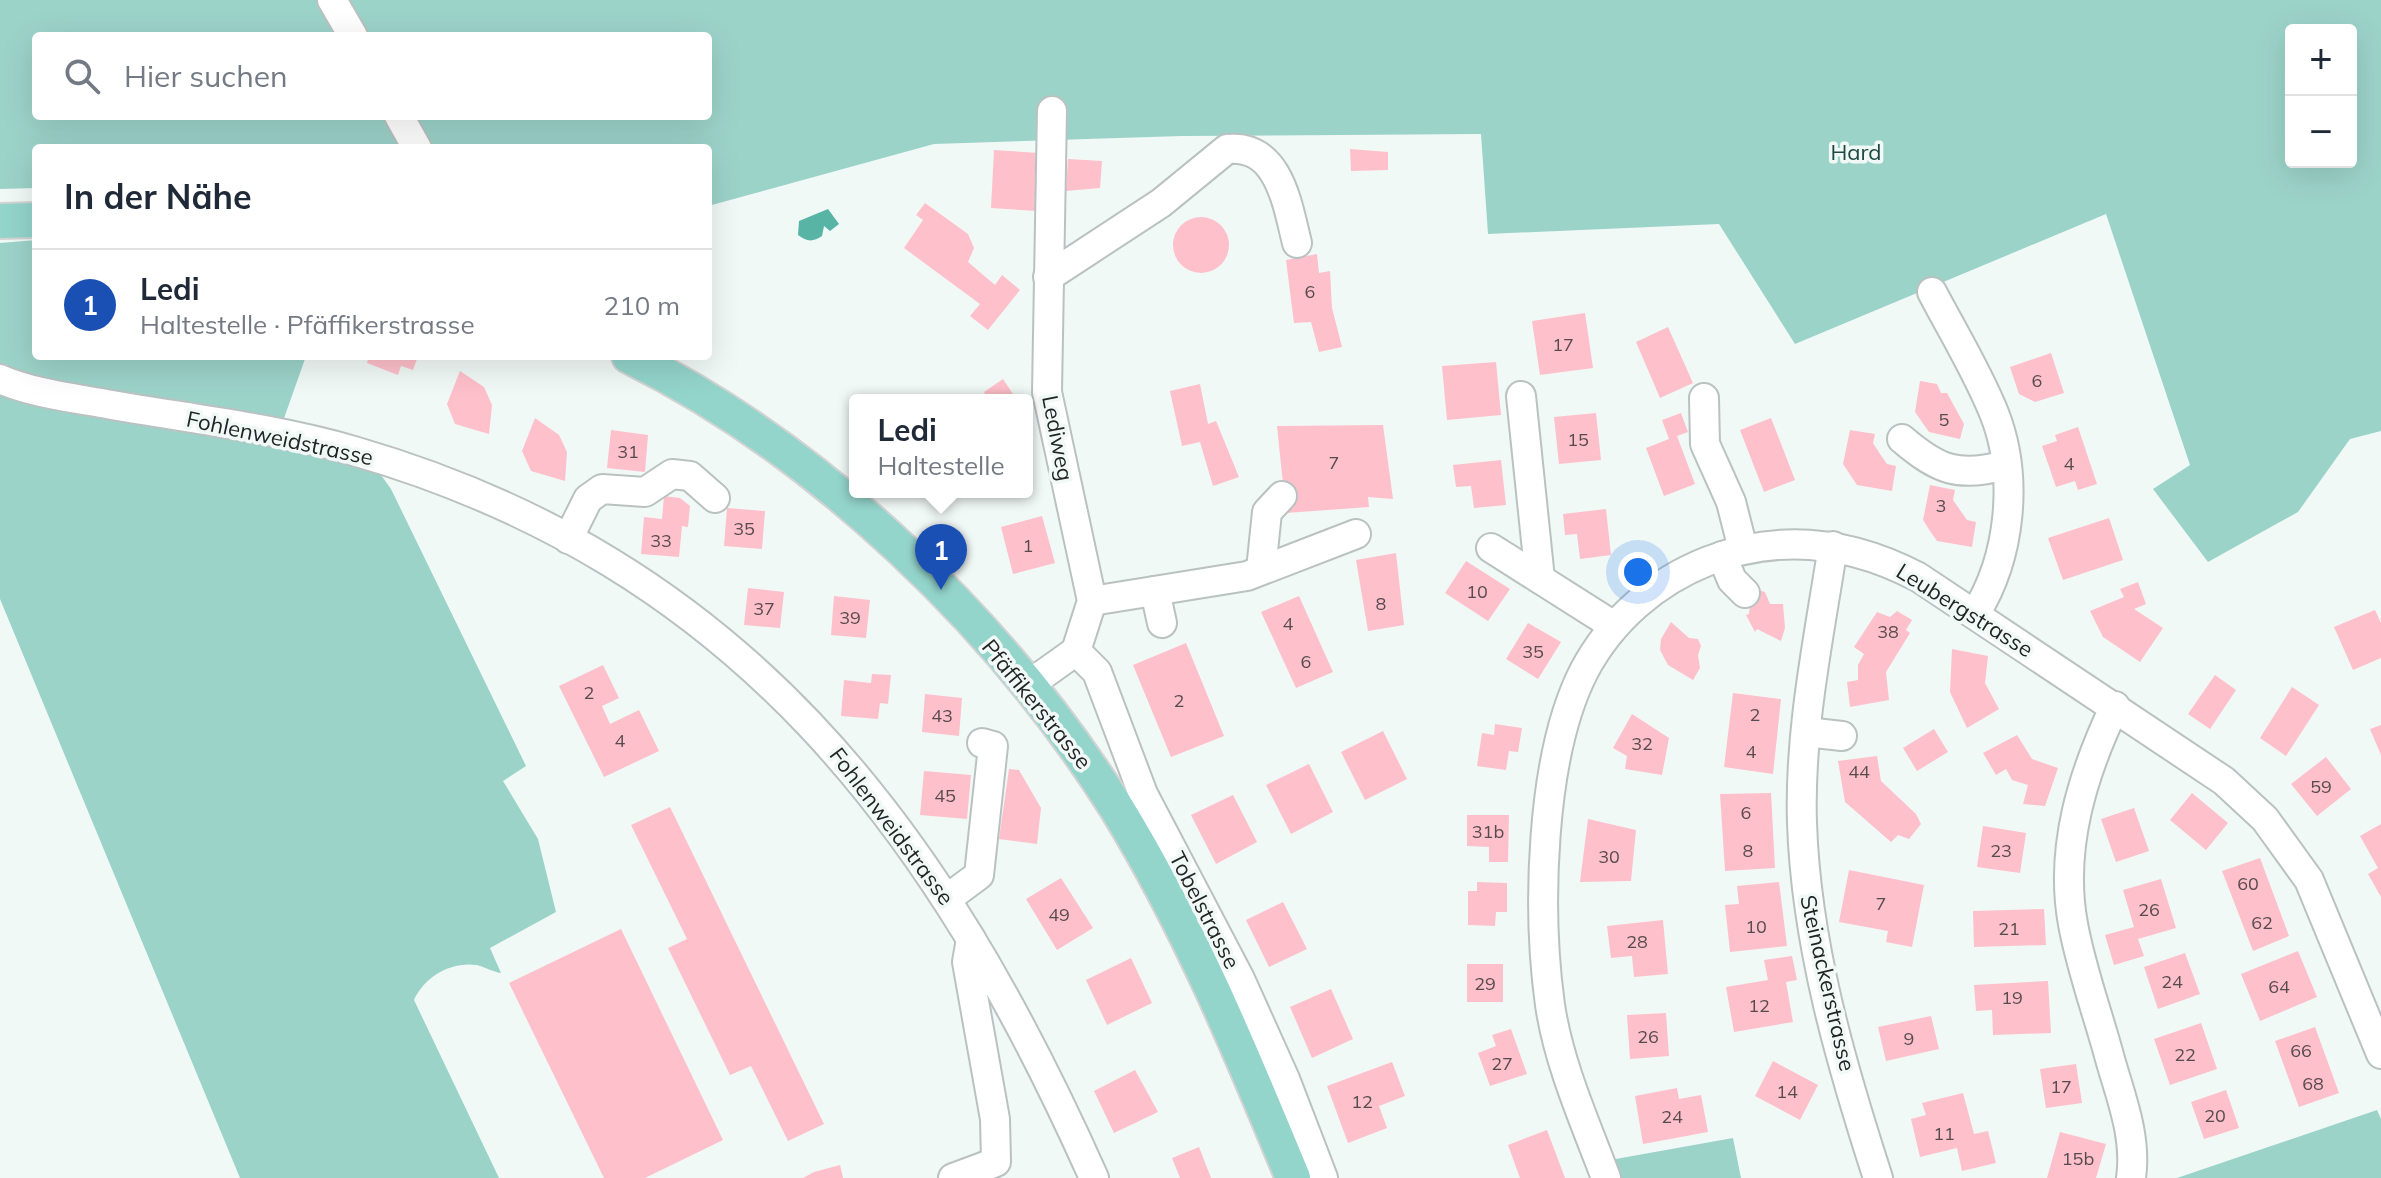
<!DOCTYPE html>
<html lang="de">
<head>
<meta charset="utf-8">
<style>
	:root { --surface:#fff; --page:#f6f6f7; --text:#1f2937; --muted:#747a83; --line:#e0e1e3; --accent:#ac1a4f }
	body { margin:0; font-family:Mulish,sans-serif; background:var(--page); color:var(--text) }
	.controls { position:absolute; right:24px; top:24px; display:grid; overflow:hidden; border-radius:8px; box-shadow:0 8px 32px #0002 }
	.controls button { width:72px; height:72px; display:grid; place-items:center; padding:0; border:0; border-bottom:2px solid var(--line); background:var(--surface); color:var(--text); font:40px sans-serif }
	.you { position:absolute; left:1638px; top:572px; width:28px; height:28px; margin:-20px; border:6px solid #fff; border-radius:50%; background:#1a73e8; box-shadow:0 0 0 12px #1a73e833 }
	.badge { display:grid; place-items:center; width:52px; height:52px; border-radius:50%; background:var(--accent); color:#fff; font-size:26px; font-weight:700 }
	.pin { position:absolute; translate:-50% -66px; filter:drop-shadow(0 2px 4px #0008) }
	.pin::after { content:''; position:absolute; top:42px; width:28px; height:24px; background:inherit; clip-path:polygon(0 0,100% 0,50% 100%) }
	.popup { position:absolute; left:849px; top:394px; width:184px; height:104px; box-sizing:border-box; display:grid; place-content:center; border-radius:8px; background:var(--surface); filter:drop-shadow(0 2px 6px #0005); font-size:26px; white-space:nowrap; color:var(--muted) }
	.popup b { font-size:30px; color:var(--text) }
	.popup::after { content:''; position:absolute; left:50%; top:100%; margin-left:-16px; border:16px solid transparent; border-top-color:var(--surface) }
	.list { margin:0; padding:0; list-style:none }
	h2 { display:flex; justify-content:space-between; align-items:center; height:104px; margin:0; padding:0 32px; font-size:34px }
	h2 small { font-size:26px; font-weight:400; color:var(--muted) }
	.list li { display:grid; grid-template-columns:52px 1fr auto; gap:24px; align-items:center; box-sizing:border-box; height:112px; padding:0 32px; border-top:2px solid var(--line) }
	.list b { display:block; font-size:30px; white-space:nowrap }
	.list p { margin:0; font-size:26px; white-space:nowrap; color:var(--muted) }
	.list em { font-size:26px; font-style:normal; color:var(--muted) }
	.icon { flex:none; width:44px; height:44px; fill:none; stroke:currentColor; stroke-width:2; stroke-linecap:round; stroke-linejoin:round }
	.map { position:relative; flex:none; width:2381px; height:1178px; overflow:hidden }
	.search { position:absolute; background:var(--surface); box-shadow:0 8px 32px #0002; left:32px; top:32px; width:680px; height:88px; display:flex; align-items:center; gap:20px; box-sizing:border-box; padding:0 28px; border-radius:8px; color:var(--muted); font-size:30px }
	.panel { position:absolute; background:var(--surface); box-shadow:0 8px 32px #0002; left:32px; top:144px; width:680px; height:216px; border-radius:8px }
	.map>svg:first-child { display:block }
</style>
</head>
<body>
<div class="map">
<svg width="2381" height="1178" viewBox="0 0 2381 1178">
	<rect width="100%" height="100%" fill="#f1f9f7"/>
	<!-- green -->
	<g fill="#9cd3c9" fill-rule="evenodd">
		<polygon points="0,0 318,0 339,36 36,36 36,116 386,116 407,148 36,148 36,188 0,189"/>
		<path d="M332,0H2381V431L2350,439L2298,512L2208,562L2153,489L2190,465L2106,214L1795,344L1719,224L1488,234L1481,134L1182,136L934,144L708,206V148H417L399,116H708V36H353ZM2291,30H2351V162H2291Z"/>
		<polygon points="36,240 36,356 306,356 282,424 77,387 0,367 0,243"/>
		<path d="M0,390L363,465L381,475L391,489L526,766L503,781L538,839L556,912L490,948L501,973C493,972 485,967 477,965C451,961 424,977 414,1000L499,1178H240L0,599Z"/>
		<polygon points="2377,1110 2381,1119 2381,1178 2177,1178"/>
		<polygon points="1733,1138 1741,1178 1617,1178 1610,1160"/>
	</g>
	<!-- water -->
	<path fill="#58b4a5" d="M828,209L839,224L830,231L824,226L822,236C813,242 807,242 798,235L799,221Z"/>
	<!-- building -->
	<g fill="#fec0cb">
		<polygon points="1350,149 1388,152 1388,170 1351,171"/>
		<polygon points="994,150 1039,153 1036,211 991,208"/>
		<polygon points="1068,159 1102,161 1100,188 1066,191"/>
		<polygon points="925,203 968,234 974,248 968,262 995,285 1002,275 1020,290 988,330 970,316 980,304 904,248 923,220 916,215"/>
		<circle cx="1201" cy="245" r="28"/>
		<polygon points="1317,254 1319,273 1330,271 1332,308 1342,347 1319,352 1311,322 1294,323 1286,260"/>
		<polygon points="1585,313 1593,368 1540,375 1532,321"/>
		<polygon points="1668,327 1693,383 1660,398 1636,342"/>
		<polygon points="2051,353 2064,393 2035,402 2019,394 2010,367"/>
		<polygon points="369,356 418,356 413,370 401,366 398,375 367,363"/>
		<polygon points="1496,362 1501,415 1447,420 1442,366"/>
		<polygon points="460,371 484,387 492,405 489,434 455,424 447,404"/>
		<polygon points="1003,379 1017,400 985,400 987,398 984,392"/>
		<polygon points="1920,381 1937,384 1941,393 1947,393 1964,424 1960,439 1929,432 1915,412"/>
		<polygon points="1200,384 1208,424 1216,421 1239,477 1213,486 1200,442 1182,446 1170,391"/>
		<polygon points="1596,413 1601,460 1559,464 1554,417"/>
		<polygon points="1681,413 1688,432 1677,436 1695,484 1664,496 1646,448 1669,439 1662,420"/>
		<polygon points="535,418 559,435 567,452 565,481 531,471 522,451"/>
		<polygon points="1771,418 1795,480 1764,492 1740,430"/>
		<polygon points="1383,425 1393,499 1368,497 1369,507 1286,513 1277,426"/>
		<polygon points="2078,427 2097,484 2078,490 2075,481 2056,487 2042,446 2057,441 2055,435"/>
		<polygon points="611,430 648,435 645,472 607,468"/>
		<polygon points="1850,430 1875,434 1873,443 1880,454 1887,464 1896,466 1892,491 1857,485 1843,464"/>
		<polygon points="1501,460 1506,505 1474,508 1471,486 1456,487 1453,465"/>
		<polygon points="1930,485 1955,490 1953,500 1967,520 1976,522 1972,547 1937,541 1930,531 1923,520"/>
		<polygon points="664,496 680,498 690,506 688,527 682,526 679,557 641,554 644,517 662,519"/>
		<polygon points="727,508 765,511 762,549 724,546"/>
		<polygon points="1606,509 1611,555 1580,559 1577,534 1565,535 1563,514"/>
		<polygon points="1042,516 1055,563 1013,574 1001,527"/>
		<polygon points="2109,518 2123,560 2063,580 2048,538"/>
		<polygon points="1396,553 1404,625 1368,631 1356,560"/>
		<polygon points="1466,561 1510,589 1488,621 1445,593"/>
		<polygon points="2138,582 2146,604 2134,609 2163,628 2140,662 2103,637 2090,611 2124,597 2120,589"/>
		<polygon points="748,588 784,592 780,628 744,625"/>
		<polygon points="1752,588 1765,592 1770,604 1783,604 1785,628 1781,641 1757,629 1755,632 1746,615 1749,614"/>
		<polygon points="834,596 870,600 866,638 831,635"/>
		<polygon points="1299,596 1333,672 1296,688 1261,612"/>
		<polygon points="2375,610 2381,623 2381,658 2353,670 2334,627"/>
		<polygon points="1897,611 1912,620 1906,630 1910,633 1886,672 1889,700 1850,707 1847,682 1858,680 1858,665 1864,654 1854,647 1877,612 1890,617"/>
		<polygon points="1671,622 1689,638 1698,639 1701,646 1698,655 1700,668 1693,680 1668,665 1660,650 1661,639"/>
		<polygon points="1528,623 1561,642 1538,679 1506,659"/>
		<polygon points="1186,643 1224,736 1171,757 1133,665"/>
		<polygon points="1952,649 1988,656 1985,683 1999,709 1967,728 1950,692"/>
		<polygon points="603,665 619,698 602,706 610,724 639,710 659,751 604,777 559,686"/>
		<polygon points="872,674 891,675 888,704 880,703 878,719 841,716 844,680 871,683"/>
		<polygon points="2215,675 2236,690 2210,729 2188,714"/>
		<polygon points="2292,687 2319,705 2286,756 2260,738"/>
		<polygon points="1733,693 1781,699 1773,774 1724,767"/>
		<polygon points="925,694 962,698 959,736 922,732"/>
		<polygon points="1632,714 1669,738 1662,775 1625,769 1627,756 1613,748"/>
		<polygon points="1495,724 1522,728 1518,752 1509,751 1506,770 1477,766 1482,733 1494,735"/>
		<polygon points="2381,725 2381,755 2370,729"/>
		<polygon points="1934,729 1948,752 1917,771 1903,748"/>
		<polygon points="1383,731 1407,779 1365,800 1341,752"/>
		<polygon points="2017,735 2032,759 2058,768 2045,806 2023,804 2028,785 2012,780 2006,769 1996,775 1983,753"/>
		<polygon points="1877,756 1881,781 1916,814 1921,824 1909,839 1898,835 1891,842 1845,802 1838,761"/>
		<polygon points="2326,757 2351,789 2317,816 2291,784"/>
		<polygon points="1309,764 1333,812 1291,834 1266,785"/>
		<polygon points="1009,769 1019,770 1041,808 1037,844 999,839"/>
		<polygon points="924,771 971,775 967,819 920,815"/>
		<polygon points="1771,793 1775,868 1725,871 1720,794"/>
		<polygon points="2192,793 2228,823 2206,850 2170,820"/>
		<polygon points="1233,795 1257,842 1216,864 1191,815"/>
		<polygon points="670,807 824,1124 788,1141 751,1066 730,1075 668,948 687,939 631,825"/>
		<polygon points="2134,808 2149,851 2116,862 2101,819"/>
		<polygon points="1467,815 1509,815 1508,862 1489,862 1489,847 1467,846"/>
		<polygon points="1588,819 1636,830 1631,881 1580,882"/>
		<polygon points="2381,824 2381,897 2368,874 2378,868 2360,836"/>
		<polygon points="1983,826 2026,833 2020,873 1977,867"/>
		<polygon points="2260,858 2289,936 2253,951 2222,871"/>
		<polygon points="1849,870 1924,885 1912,947 1886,942 1888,931 1839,922"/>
		<polygon points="1061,878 1093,928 1057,950 1026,899"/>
		<polygon points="2161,879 2176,928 2138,939 2144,956 2114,965 2105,935 2134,927 2123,890"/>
		<polygon points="1477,882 1507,883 1507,912 1496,912 1495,926 1468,925 1468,891 1477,891"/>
		<polygon points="1779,882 1787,946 1730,952 1725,905 1739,904 1737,886"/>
		<polygon points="1283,902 1307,949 1269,967 1246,920"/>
		<polygon points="2044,909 2046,945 1974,947 1973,911"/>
		<polygon points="1663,920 1668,974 1634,977 1632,956 1611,958 1607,926"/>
		<polygon points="621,929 723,1140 645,1178 604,1178 509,983"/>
		<polygon points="2298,951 2317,997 2260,1021 2241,974"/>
		<polygon points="2185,953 2200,994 2158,1009 2144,967"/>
		<polygon points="1792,956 1797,980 1786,982 1793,1022 1734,1032 1726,987 1768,980 1764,960"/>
		<polygon points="1131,958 1152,1003 1107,1025 1086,980"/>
		<rect x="1467" y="964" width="36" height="38"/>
		<polygon points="2048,981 2051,1033 1993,1035 1992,1010 1976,1011 1974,985"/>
		<polygon points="1331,989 1353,1039 1312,1058 1290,1007"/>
		<polygon points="1666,1013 1669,1056 1630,1059 1627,1015"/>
		<polygon points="1931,1016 1939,1049 1886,1061 1878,1027"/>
		<polygon points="2201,1023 2217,1069 2170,1085 2154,1039"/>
		<polygon points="2315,1027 2339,1093 2299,1107 2275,1041"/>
		<polygon points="1511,1029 1527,1074 1490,1086 1478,1053 1496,1046 1492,1035"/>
		<polygon points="1773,1061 1818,1085 1800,1120 1755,1096"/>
		<polygon points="1392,1062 1405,1096 1379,1106 1387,1128 1348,1143 1327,1086"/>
		<polygon points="2076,1064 2082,1103 2046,1108 2040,1069"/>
		<polygon points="1135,1070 1158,1112 1114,1133 1094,1091"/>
		<polygon points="1677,1088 1679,1099 1701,1095 1708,1132 1643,1144 1635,1096"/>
		<polygon points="2226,1090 2239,1128 2204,1139 2191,1102"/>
		<polygon points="1963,1093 1974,1134 1988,1131 1996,1163 1962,1171 1957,1148 1920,1157 1911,1119 1926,1115 1922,1103"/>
		<polygon points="1547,1130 1565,1178 1520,1178 1508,1145"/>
		<polygon points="2060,1132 2106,1144 2096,1178 2047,1178"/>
		<polygon points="1199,1147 1211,1178 1180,1178 1172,1158"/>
		<polygon points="840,1165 843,1178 803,1178 814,1172"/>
	</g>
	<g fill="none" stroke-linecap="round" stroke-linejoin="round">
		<defs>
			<g id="minor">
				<polyline points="332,0 353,36"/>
				<polyline points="399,116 417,148"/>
				<path d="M1048,277L1161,203L1227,149C1279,144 1287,203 1297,243"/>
				<path d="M1932,292C1953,332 1977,371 1994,413C2019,476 2011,557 1975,614"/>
				<path d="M0,379C35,394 75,398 112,405C193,419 275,428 354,451C740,563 937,826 1094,1178"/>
				<polyline points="1521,396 1540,579"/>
				<polyline points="1704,398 1705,444 1731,502 1743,549"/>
				<path d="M1902,439C1938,470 1959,478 2005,465"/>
				<polyline points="568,539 588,499 602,489 645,492 672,474 690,476 715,498"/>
				<path d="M1833,546C1819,637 1799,730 1802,823C1806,944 1841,1064 1878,1178"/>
				<polyline points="1491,548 1614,626"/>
				<polyline points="1722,556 1732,580 1745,593"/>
				<polyline points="1261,570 1267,512 1282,496"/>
				<polyline points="1155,591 1162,623"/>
				<polyline points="1092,601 1247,576 1356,534"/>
				<polyline points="1076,651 1097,672 1143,794 1240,979 1285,1079 1323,1178"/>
				<polyline points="1027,686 1076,651 1092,601 1047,392 1052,111"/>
				<path d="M2115,706C2083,773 2059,848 2073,924C2081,969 2098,1014 2110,1059C2121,1098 2137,1137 2131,1178"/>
				<polyline points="1806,732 1842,736"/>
				<polyline points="948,898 979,875 993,746 982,743"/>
				<polyline points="953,1178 996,1162 995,1119 967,962 971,939"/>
				<path d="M1606,1178C1585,1122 1559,1065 1550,1005C1537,911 1540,757 1584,671C1611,620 1655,582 1708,561C1780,533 1851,542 1918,577L2224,781L2265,819L2309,880L2381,1054"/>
			</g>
			<g id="major">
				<polyline points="0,221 36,220"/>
				<path d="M629,356C822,452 1001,625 1116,807C1188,924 1241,1052 1293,1178"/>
			</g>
		</defs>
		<!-- minor casing -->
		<use href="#minor" stroke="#bac2c1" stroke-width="32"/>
		<!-- major casing -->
		<use href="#major" stroke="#d3d3d3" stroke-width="38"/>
		<!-- minor -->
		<use href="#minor" stroke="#fff" stroke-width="28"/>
		<!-- major -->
		<use href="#major" stroke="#93d4cb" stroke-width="34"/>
	</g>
	<g text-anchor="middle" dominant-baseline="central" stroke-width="7" stroke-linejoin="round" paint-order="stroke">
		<!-- number labels -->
		<g font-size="18" fill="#584b4e">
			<text x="1310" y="291">6</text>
			<text x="1563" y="344">17</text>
			<text x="2037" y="380">6</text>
			<text x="1944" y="419">5</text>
			<text x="1578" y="439">15</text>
			<text x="628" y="451">31</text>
			<text x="1334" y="462">7</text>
			<text x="2069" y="463">4</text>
			<text x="1941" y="505">3</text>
			<text x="744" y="528">35</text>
			<text x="661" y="540">33</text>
			<text x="1028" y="545">1</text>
			<text x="1477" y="591">10</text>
			<text x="1381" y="603">8</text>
			<text x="764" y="608">37</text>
			<text x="850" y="617">39</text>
			<text x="1288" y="623">4</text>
			<text x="1888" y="631">38</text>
			<text x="1533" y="651">35</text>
			<text x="1306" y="661">6</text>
			<text x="589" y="692">2</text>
			<text x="1179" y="700">2</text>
			<text x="1755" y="714">2</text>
			<text x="942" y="715">43</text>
			<text x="620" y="740">4</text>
			<text x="1642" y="743">32</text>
			<text x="1751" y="751">4</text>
			<text x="1859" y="771">44</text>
			<text x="2321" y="786">59</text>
			<text x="945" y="795">45</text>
			<text x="1746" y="812">6</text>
			<text x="1488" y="831">31b</text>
			<text x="1748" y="850">8</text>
			<text x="2001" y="850">23</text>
			<text x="1609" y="856">30</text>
			<text x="2248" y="883">60</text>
			<text x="1881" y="903">7</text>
			<text x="2149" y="909">26</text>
			<text x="1059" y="914">49</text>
			<text x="2262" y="922">62</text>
			<text x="1756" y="926">10</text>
			<text x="2009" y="928">21</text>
			<text x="1637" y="941">28</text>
			<text x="2172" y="981">24</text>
			<text x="1485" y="983">29</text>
			<text x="2279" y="986">64</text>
			<text x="2012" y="997">19</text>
			<text x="1759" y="1005">12</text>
			<text x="1648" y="1036">26</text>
			<text x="1909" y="1038">9</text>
			<text x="2301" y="1050">66</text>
			<text x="2185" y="1054">22</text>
			<text x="1502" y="1063">27</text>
			<text x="2313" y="1083">68</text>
			<text x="2061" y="1086">17</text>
			<text x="1787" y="1091">14</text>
			<text x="1362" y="1101">12</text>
			<text x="2215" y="1115">20</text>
			<text x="1672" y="1116">24</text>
			<text x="1944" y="1133">11</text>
			<text x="2078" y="1158">15b</text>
		</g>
		<!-- park labels -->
		<g font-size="22" fill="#1f4942" stroke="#f1f9f7">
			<text x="1856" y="152">Hard</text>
		</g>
		<!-- street labels -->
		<g font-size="22" fill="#212424" stroke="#f1f9f7">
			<text transform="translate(280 438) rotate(12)">Fohlenweidstrasse</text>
			<text transform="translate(1058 438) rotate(79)">Lediweg</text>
			<text transform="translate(1965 610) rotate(32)">Leubergstrasse</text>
			<text transform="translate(1037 704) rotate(51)">Pfäffikerstrasse</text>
			<text transform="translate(892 826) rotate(53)">Fohlenweidstrasse</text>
			<text transform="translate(1205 910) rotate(63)">Tobelstrasse</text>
			<text transform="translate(1828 983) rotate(77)">Steinackerstrasse</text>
		</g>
	</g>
</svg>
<div class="controls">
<button>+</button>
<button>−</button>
</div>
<div class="you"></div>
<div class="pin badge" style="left:941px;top:590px;background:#1a4fb4">1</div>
<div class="popup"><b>Ledi</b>Haltestelle</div>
<div class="search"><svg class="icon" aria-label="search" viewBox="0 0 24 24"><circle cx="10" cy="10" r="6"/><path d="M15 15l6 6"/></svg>Hier suchen</div>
<section class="panel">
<h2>In der Nähe<small></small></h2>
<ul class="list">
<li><span class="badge" style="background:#1a4fb4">1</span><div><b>Ledi</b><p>Haltestelle · Pfäffikerstrasse</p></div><em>210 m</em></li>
</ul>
</section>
</div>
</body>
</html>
